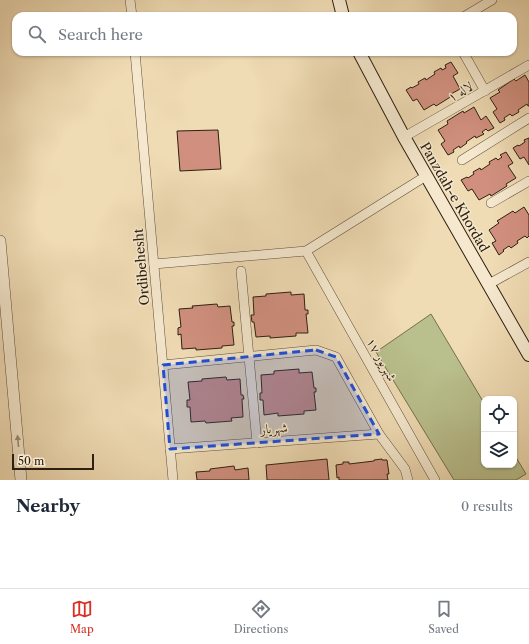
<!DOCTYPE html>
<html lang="en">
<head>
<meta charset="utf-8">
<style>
	:root { --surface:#fff; --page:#f2f2f3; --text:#1f2937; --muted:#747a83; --line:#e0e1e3; --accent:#d93025 }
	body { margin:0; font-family:"Libre Caslon Text",Amiri,serif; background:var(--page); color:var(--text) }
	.controls { position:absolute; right:12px; bottom:12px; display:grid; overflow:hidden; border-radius:8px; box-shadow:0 1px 3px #0004 }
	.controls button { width:36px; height:36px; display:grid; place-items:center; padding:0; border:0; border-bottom:1px solid var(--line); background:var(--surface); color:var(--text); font:20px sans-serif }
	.scale { position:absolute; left:12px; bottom:10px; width:82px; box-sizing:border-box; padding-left:4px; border:2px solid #2e2010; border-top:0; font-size:11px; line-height:14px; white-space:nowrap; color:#2e2010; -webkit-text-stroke:3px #f5e8ce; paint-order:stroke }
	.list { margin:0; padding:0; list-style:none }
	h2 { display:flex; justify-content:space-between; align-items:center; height:52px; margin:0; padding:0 16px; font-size:17px }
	h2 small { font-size:13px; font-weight:400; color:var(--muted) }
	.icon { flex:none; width:22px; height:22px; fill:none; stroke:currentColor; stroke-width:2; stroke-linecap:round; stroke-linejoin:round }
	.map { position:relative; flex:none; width:529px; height:480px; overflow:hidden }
	.search { position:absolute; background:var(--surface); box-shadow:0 1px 3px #0004; left:12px; right:12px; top:12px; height:44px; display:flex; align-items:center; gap:10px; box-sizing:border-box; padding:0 14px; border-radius:12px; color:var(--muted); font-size:15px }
	.sheet { height:108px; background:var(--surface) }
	nav { display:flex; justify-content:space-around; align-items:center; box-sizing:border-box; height:56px; border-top:1px solid var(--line); background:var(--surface); font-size:11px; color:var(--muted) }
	nav a { display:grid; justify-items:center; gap:2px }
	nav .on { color:var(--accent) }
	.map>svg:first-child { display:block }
</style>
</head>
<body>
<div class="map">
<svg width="529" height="480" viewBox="0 0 529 480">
	<rect width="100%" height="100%" fill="#efdbb4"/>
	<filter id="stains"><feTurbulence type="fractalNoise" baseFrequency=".005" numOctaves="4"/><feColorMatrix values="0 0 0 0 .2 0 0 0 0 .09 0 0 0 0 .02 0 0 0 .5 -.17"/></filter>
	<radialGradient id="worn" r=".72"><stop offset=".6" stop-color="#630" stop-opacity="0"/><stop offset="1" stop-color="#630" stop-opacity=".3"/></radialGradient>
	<!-- green -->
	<polygon fill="#b9c08d" stroke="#74704e" points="431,314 484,403 484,465 514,465 514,454 526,474 516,480 454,480 376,352"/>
	<!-- building -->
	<g fill="#d1907f" stroke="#2e2010">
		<polygon points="451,62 458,73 453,76 460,89 451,94 452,96 436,106 434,104 424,110 417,99 413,101 406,90 411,87 412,88 419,84 418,82 425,78 426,80 435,74 434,72 441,68 442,70 446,68 445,65"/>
		<polygon points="525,75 529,82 529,106 528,106 527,104 518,110 519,112 512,116 510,114 504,118 505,120 500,123 493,112 497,109 490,98 500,92 498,90 514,79 516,81"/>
		<polygon points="474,107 481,120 486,116 494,128 488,131 486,129 482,132 484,134 476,138 475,136 466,142 467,143 460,148 459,146 453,150 454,152 448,155 441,144 445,141 438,130 448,124 447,121 463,111 464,113"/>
		<polygon points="218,130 221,169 180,171 177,131"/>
		<polygon points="529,138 529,165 524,157 520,159 513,148 518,145 519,146 525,142 524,140"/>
		<polygon points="506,152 513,163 508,166 516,178 506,184 507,186 491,196 490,194 479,200 472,189 468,191 461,180 467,177 468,178 474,174 473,172 480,168 481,170 490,164 489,162 496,158 498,160 502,157 500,155"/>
		<polygon points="524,207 529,215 529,236 527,238 525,236 517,241 518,243 511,248 509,246 503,250 504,251 499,255 492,243 496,241 489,230 499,223 497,221 513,211 515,213"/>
		<polygon points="291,292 291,295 304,294 305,310 308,310 308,314 306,314 308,333 296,333 296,336 270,338 270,336 256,337 254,322 252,322 251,315 254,315 253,297 266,296 266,294"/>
		<polygon points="217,304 218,307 230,306 232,322 234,322 234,326 232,326 234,345 222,346 222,348 196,350 196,348 182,349 181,334 178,335 178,328 181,327 179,309 193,308 192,306"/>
		<polygon points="299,369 299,373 312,372 314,388 316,388 316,392 314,392 316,410 304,411 304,414 278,416 278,413 264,415 263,400 260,400 260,393 262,393 261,375 274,374 274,371"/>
		<polygon points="226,377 227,380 240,379 241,395 243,395 244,399 242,399 243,417 231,418 232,421 206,423 205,421 191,422 190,407 187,407 187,400 190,400 188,382 202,381 202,379"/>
		<polygon points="327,459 329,480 267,480 266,465"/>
		<polygon points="382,459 382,460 387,460 389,474 387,474 388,480 339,480 339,477 337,478 336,465 343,464 343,462 349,462 349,464 374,461 374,460"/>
		<polygon points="234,466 235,470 248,468 249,480 197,480 196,472 210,471 210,469"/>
	</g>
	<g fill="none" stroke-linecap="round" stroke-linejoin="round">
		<defs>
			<g id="minor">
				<polyline points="130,0 132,16"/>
				<polyline points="465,16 492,0"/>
				<polyline points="135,52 173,480"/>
				<polyline points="463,52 485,91"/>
				<polyline points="404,137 529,65"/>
				<polyline points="462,160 529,118"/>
				<polyline points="491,203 529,181"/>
				<polyline points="306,251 435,480"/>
				<polyline points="154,264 306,251 426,176"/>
				<polyline points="241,271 257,443"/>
				<polyline points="489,284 529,262"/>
				<polyline points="163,365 316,350 336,357 379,434 405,469 408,480"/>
				<polyline points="170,449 379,434"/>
			</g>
			<polyline id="tertiary" points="0,241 21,480"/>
			<g id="secondary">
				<polyline points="339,0 343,16"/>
				<polyline points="359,52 404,137 529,355"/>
			</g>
		</defs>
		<!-- minor casing -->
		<use href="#minor" stroke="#5e4f39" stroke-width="10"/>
		<!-- tertiary casing -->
		<use href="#tertiary" stroke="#5e4f39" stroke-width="12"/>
		<!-- secondary casing -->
		<use href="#secondary" stroke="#2e2010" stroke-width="14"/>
		<!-- minor -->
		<use href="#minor" stroke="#f5e8ce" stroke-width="9"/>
		<!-- tertiary -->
		<use href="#tertiary" stroke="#f5e8ce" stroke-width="11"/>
		<!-- secondary -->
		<use href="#secondary" stroke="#f5e8ce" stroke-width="12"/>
	</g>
	<!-- one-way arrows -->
	<defs><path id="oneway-solid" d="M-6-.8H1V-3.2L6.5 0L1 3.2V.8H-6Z"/></defs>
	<use fill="#9b8e78" href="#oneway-solid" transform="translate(18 441) rotate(-95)"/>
	<!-- marked area -->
	<path fill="#1d4ed8" fill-opacity="0.2" stroke="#1d4ed8" stroke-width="3" stroke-dasharray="8 5" stroke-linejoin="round" d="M316,350L336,357L379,434L170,449L163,365Z"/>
	<g text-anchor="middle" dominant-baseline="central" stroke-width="3" stroke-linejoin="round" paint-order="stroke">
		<!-- street labels -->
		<g font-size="13" fill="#2e2010" stroke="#f5e8ce">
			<text transform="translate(460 91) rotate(-30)">لاله ۱</text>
			<text transform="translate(455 197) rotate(60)">Panzdah-e Khordad</text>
			<text transform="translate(141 267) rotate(-95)">Ordibehesht</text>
			<text transform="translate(382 359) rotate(61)">۱۷ شهریور</text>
			<text transform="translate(274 428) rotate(-4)">شهریار</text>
		</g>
	</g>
	<rect width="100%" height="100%" filter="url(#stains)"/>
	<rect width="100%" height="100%" fill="url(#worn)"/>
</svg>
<div class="controls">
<button><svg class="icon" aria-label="locate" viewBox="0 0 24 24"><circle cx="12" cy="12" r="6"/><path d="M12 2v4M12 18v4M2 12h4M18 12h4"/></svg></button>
<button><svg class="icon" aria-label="layers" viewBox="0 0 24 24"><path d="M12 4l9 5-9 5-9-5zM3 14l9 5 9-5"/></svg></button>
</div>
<div class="scale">50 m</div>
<div class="search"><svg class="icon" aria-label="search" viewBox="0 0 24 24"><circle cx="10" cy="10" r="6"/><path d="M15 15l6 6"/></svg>Search here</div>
</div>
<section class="sheet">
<h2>Nearby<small>0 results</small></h2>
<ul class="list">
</ul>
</section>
<nav>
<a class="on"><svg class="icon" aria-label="map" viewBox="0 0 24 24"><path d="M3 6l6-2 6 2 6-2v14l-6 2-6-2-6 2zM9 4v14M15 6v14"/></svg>Map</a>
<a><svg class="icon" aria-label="directions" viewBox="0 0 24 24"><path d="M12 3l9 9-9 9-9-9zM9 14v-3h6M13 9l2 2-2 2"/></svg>Directions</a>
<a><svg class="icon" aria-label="saved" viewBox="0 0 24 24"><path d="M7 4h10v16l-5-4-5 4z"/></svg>Saved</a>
</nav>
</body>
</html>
